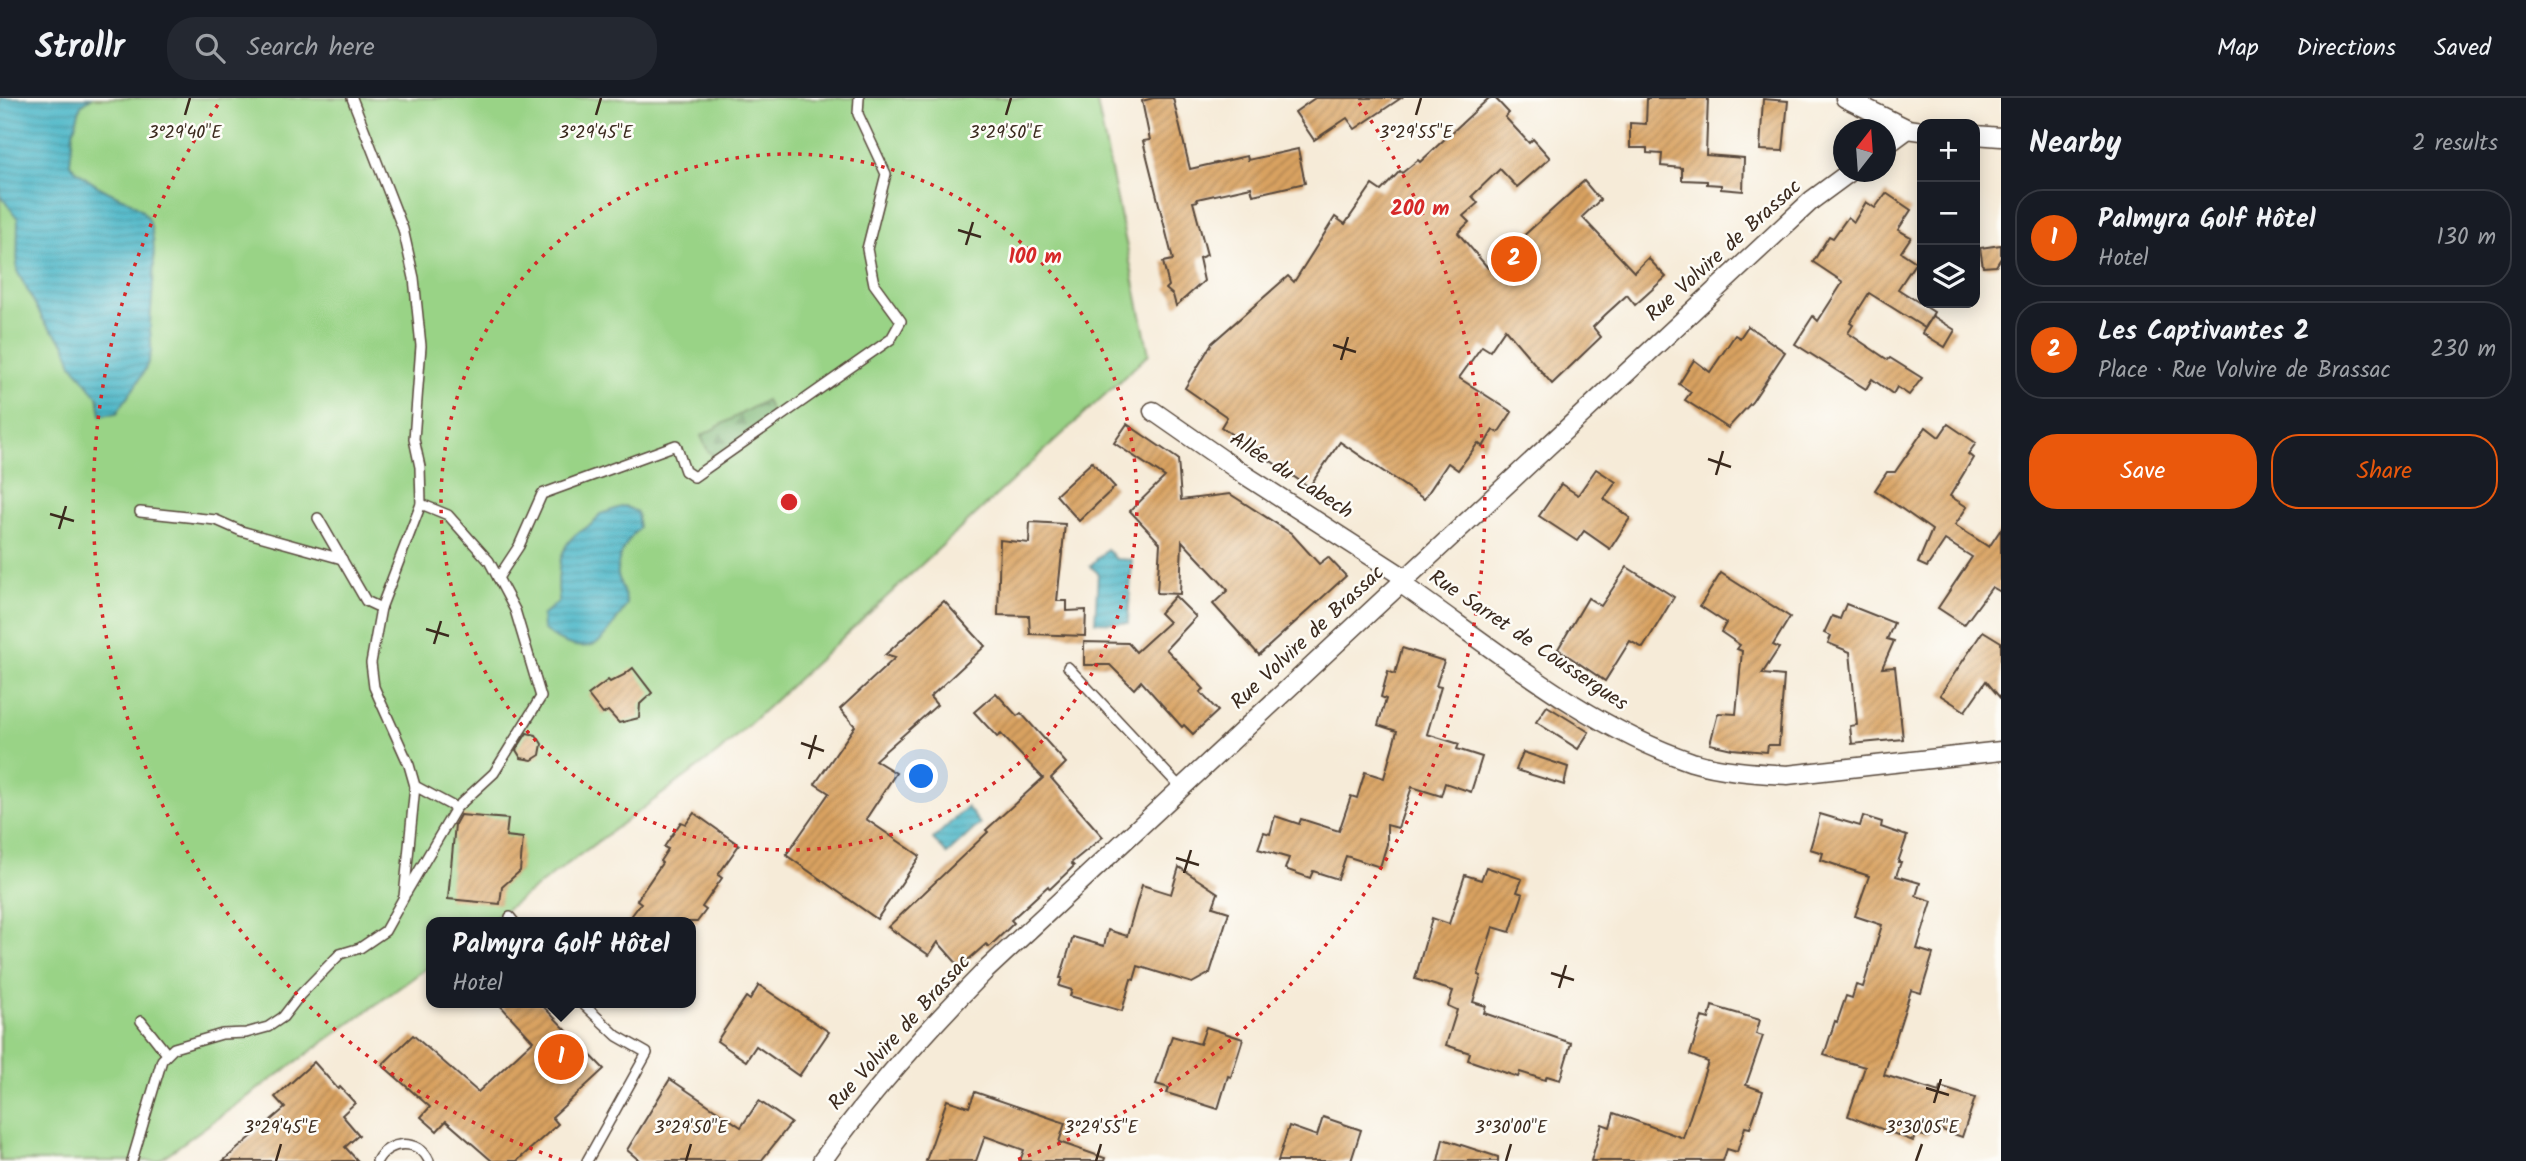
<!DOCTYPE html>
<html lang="en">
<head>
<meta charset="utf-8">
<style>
	:root { --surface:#171b24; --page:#242831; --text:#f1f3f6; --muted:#9ea1a6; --line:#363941; --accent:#ea580c }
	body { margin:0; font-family:Kalam,sans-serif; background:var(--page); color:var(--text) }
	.controls { position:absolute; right:21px; top:21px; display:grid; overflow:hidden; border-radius:14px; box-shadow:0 4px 18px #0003 }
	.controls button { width:63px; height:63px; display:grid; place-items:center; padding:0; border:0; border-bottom:2px solid var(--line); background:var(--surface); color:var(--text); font:35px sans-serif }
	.compass { position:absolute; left:1833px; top:21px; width:63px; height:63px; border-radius:50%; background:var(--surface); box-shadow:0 4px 18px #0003; rotate:17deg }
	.you { position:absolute; left:922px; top:679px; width:24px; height:24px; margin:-18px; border:5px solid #fff; border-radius:50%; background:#1a73e8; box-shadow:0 0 0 10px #1a73e833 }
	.badge { display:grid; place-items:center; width:46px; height:46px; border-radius:50%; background:var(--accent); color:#fff; font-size:23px; font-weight:700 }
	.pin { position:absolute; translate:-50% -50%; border:4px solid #fff; box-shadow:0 2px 7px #0006 }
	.popup { position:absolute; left:426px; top:819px; width:270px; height:91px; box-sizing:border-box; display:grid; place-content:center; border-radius:14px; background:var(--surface); filter:drop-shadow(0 2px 5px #0005); font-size:23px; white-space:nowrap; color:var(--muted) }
	.popup b { font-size:26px; color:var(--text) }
	.popup::after { content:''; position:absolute; left:50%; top:100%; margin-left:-14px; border:14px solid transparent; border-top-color:var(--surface) }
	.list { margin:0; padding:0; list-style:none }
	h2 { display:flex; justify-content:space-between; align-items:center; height:91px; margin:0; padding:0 28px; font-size:30px }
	h2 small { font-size:23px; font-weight:400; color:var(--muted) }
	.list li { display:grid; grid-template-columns:46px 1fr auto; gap:21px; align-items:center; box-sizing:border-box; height:98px; margin:0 14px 14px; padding:0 14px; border:2px solid var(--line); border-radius:28px }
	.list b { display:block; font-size:26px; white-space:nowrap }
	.list p { margin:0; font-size:23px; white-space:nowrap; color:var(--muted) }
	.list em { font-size:23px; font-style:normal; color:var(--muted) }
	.actions { display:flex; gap:14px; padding:21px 28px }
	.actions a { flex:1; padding:16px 0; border:2px solid var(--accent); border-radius:28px; text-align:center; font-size:24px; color:var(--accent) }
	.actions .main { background:var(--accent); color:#fff }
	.icon { flex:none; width:38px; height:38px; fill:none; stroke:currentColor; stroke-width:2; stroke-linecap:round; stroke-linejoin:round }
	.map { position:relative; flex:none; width:2001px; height:1063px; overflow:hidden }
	header { display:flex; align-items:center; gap:42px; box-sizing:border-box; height:98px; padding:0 35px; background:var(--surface); border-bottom:2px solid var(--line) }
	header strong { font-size:33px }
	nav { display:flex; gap:38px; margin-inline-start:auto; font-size:24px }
	.search { width:490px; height:63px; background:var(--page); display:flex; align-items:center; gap:18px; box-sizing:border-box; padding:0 24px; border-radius:28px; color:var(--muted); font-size:26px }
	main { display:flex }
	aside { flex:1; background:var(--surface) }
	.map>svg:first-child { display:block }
</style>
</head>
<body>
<header>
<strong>Strollr</strong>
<div class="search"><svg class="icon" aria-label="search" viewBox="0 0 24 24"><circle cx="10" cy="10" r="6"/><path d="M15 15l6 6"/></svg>Search here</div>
<nav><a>Map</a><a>Directions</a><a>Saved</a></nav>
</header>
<main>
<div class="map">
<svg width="2001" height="1063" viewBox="0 0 2001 1063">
	<defs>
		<pattern id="forest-firs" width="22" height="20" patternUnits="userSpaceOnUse" patternTransform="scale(1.75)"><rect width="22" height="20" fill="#7ab573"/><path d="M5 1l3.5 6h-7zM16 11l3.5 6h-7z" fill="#65935e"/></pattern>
		<pattern id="water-rules" width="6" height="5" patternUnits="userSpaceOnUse" patternTransform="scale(1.75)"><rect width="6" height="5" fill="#4ab6c7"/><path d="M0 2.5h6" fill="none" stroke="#3f94a1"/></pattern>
		<pattern id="building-hatch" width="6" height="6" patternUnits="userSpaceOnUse" patternTransform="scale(1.75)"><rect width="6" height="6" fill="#d9a261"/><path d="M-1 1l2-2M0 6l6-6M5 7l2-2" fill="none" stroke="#b1844f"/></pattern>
	</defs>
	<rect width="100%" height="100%" fill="#fdfcf7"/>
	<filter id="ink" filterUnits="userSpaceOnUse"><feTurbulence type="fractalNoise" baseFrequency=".0143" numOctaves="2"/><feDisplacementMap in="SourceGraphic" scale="14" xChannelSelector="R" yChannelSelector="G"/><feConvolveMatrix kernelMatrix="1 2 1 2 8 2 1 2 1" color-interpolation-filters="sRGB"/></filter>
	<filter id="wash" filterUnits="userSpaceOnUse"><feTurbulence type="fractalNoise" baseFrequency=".00686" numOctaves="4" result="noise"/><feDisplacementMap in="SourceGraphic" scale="28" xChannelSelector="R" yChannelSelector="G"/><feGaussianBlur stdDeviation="1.57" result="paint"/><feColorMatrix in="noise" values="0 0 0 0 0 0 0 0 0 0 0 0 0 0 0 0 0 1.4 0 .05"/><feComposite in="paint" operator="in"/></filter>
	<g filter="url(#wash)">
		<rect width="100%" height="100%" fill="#f6ebd8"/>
		<!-- grass -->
		<polygon fill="#99d386" stroke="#6a7e52" stroke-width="2" points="0,0 1096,0 1149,256 719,654 489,824 432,824 431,867 158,1063 0,1063"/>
		<!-- forest -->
		<polygon fill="url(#forest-firs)" stroke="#5a7048" stroke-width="2" points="766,302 773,319 715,359 708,353 701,338"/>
		<!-- water -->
		<g fill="url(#water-rules)" stroke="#427072" stroke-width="2">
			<path d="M0,0H91L81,7L73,35L70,66C81,78 95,87 109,94C125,102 133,102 145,116C161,134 151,203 150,227C150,236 152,246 151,254C146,278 129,295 117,315L101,317L98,299L72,266L65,246L45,225L17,173L18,121L0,97Z"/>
			<path d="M624,408L637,414L639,430C628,441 615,461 618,477C620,487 625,496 627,506C623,513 606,539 600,543C582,556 557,544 543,531L542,518L559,503C557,483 557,452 575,437C586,427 592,431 600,416Z"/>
			<polygon points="1107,451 1116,461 1132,462 1128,525 1095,524 1098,475 1090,468"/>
			<polygon points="967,709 980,726 947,756 933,741"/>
		</g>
		<g id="blocks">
			<!-- building -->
			<g fill="url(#building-hatch)">
				<polygon points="1153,0 1173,0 1190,71 1247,58 1248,62 1298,51 1305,85 1253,97 1251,89 1197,101 1198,103 1193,104 1207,157 1199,160 1204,183 1176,208 1173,197 1166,191 1169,188 1163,164 1173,162 1143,43 1150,42 1142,3"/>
				<polygon points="1315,0 1401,0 1355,31 1347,20 1314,42 1295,14"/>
				<polygon points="1489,0 1495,0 1509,15 1505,19 1529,45 1533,41 1550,60 1517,89 1500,71 1472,98 1478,105 1463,118 1469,124 1458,135 1488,170 1584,83 1600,102 1582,119 1634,174 1648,160 1666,179 1635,207 1627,197 1605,217 1593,229 1601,239 1552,286 1505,231 1490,253 1482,248 1459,280 1512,314 1498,335 1493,332 1483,349 1478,345 1458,372 1448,365 1424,401 1340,344 1309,389 1221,329 1227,319 1185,290 1212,245 1288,178 1294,184 1335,119 1345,126 1372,87 1381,93 1400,73 1402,75 1418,62 1420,64"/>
				<polygon points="1647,0 1708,0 1706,57 1744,60 1743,93 1721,91 1721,87 1707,86 1707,83 1682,82 1682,70 1661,68 1662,56 1647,55 1647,50 1630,50 1630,25 1646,26"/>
				<polygon points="1763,1 1788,3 1783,53 1760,52"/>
				<polygon points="1886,95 1911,112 1898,132 1911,139 1901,154 1916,164 1898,191 1934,214 1925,230 1869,195 1850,225 1853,227 1848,235 1888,262 1890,260 1922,280 1909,297 1897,289 1893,296 1872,281 1866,291 1795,246 1813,218 1818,223 1843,184 1813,164 1829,138 1833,140 1848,119 1854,124 1866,104 1875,110"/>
				<polygon points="2001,147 2001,160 1996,168 1983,169 1980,150"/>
				<polygon points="1933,218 1955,232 1945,249 1922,235"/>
				<polygon points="1748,228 1785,254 1752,304 1728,330 1685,302 1691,294 1679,286 1694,262 1710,274 1735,237 1740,240"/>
				<polygon points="1127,326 1178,361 1181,402 1230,396 1291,435 1319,466 1328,459 1346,478 1259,557 1213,506 1228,492 1182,443 1180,496 1157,495 1160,445 1130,413 1165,379 1114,345"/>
				<polygon points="1948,326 1976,345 1968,356 1973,360 1950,398 1967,409 1955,427 1989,449 2001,431 2001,494 1992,489 1964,527 1938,510 1972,459 1945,442 1927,469 1918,465 1932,432 1875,392 1887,374 1895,374 1926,329 1939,339"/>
				<polygon points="1092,364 1115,389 1079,423 1056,397"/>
				<polygon points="1596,371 1616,384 1604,401 1630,420 1610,451 1584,433 1577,443 1539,418 1561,386 1578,397"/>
				<polygon points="1030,424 1065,426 1057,503 1067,503 1067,513 1086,512 1085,538 1030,536 1029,518 998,517 1000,442 1029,445"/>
				<polygon points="1627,469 1674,499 1643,550 1630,543 1605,583 1558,551 1588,500 1601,508"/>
				<polygon points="1721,475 1790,519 1773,547 1779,550 1762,576 1784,578 1779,647 1768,647 1767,654 1732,651 1710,646 1718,615 1736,616 1742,553 1737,551 1740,547 1721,534 1726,525 1700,508"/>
				<polygon points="1175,498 1196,519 1166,551 1204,591 1200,594 1218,613 1193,636 1184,627 1182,629 1141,583 1134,591 1110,567 1084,567 1084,544 1128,545 1136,554 1169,524 1160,515"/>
				<polygon points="944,503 985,548 930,599 937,607 875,662 896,675 866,721 920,758 877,821 786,757 829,695 815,686 855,628 840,611 895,560 885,557"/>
				<polygon points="1846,506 1894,525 1887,541 1894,543 1882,570 1895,569 1903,641 1852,646 1850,628 1857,627 1850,554 1828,545 1831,538 1824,535 1832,518 1840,521"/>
				<polygon points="1983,533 2001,544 2001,601 1986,583 1965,613 1940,597"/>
				<polygon points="1402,550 1444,563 1436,588 1441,589 1427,636 1459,646 1457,651 1482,659 1471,694 1445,685 1441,698 1412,689 1398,730 1387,727 1387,746 1380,769 1346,758 1338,781 1313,773 1310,780 1285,771 1289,760 1258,751 1264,734 1270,736 1275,718 1299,726 1301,721 1339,733 1351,698 1357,700 1365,674 1384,680 1397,633 1378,627 1386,601 1381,599 1388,573 1395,576"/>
				<polygon points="633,570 652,595 640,606 639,620 619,625 608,613 603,616 588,597 608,582 610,584 624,577"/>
				<polygon points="996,595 1017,618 1021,615 1066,665 1051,680 1103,739 1071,765 1074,768 1050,791 1048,788 1011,822 1014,825 989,849 986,846 960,869 938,844 929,857 888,829 988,734 986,732 1043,680 1001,636 997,639 974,614"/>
				<polygon points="1547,608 1589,634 1578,651 1536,624"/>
				<polygon points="527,635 536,637 542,646 540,657 532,662 521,660 516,652"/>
				<polygon points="1523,654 1568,669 1564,687 1516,672"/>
				<polygon points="694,715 739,747 718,777 722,780 702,809 706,812 697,824 627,824 641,805 637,802 662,765 660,763 668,751 664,749 681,724 686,726"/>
				<polygon points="1820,716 1860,728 1863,718 1882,724 1881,729 1907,738 1898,764 1901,764 1896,778 1920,785 1916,798 1932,803 1917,851 1933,856 1921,895 1911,892 1884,977 1939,994 1940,989 1975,1000 1962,1039 1931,1028 1928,1039 1916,1036 1913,1043 1848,1018 1865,969 1824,957 1835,923 1837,924 1846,898 1852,900 1856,887 1863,889 1882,827 1855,818 1869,778 1821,762 1823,755 1810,751"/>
				<polygon points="460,717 508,721 506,738 523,740 520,773 502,789 500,806 448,801 455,726"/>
				<polygon points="1179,769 1218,795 1213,809 1229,814 1210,875 1192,885 1138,868 1134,882 1131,881 1122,913 1070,898 1072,892 1059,888 1062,880 1060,880 1073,839 1104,848 1108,832 1127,838 1142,787 1171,796"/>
				<polygon points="1486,769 1522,781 1517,794 1523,796 1510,834 1493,829 1478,877 1481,878 1473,904 1486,908 1484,915 1571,945 1560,982 1547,978 1545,982 1520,974 1518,979 1468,962 1470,955 1446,947 1457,912 1448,908 1453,893 1415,881 1432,820 1449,826 1465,777 1481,782"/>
				<polygon points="759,887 829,934 799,978 756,948 746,963 717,943 746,899 750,902"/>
				<polygon points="498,905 540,905 604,971 552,1019 558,1026 517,1063 492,1063 446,1023 437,1033 421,1019 430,1009 382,967 413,937 478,994 533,943"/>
				<polygon points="1712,908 1760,922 1756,936 1763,938 1746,987 1763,993 1750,1030 1745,1029 1737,1054 1727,1051 1723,1063 1591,1063 1602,1026 1610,1029 1614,1015 1683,1040 1708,964 1690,957 1702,919 1709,921"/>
				<polygon points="1206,929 1243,941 1231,979 1228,978 1218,1011 1167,995 1169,990 1156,986 1172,938 1200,946"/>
				<polygon points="314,964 338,991 340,989 355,1005 342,1017 359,1037 345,1049 358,1063 223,1063 285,1010 275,999"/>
				<polygon points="670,981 741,1029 759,1003 791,1025 761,1063 640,1063 627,1052"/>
				<polygon points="975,994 1065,1025 1059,1044 1105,1060 1104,1063 1020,1063 1024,1052 985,1038 976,1063 926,1063 947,1002 969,1009"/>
				<polygon points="1323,1019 1361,1032 1351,1063 1278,1063 1289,1028 1317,1038"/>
				<polygon points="1443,1041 1498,1059 1498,1063 1438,1063"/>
			</g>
		</g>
	</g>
	<g filter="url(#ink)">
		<use href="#blocks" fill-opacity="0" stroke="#57473a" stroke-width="2"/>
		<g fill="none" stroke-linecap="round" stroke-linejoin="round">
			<defs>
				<g id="lane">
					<polyline points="140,414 216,422 241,433 342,461"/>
					<polyline points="318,420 366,503 381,510"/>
					<polyline points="498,480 519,448 542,396 676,347 685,373 694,379 891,241 901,223 874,186 867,151 886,76 858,16 859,0"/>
					<polyline points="1068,569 1181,690"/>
					<polyline points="415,688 456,710 494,675 541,599 515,512 489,463 448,417 421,406"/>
					<polyline points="406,795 456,710"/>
					<polyline points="510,819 514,824"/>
					<polyline points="582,905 617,938 647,955 587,1063"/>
					<polyline points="141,923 167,956"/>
					<polyline points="132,1063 162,962 174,950 222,936 246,935 268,929 283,919 300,897 340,856 360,850 385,833 404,799 415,688 409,667 374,589 371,565 381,510 421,406 420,369 414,341 421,248 414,180 403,131 352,0"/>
					<path d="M377,1063C388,1042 419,1040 429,1063"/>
				</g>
				<g id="street">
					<polyline points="1845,0 1908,31 1922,33"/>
					<polyline points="1975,37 2001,39"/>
					<polyline points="1885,48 1908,31"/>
					<polyline points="1153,313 1245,377 1405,480"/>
					<path d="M1400,485C1492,549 1585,628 1692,664C1722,673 1756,675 1787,677L2001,653"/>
					<path d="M822,1063C870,995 926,933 985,873L1812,102L1850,74"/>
				</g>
			</defs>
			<!-- lane casing -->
			<use href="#lane" stroke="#57473a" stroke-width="12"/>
			<!-- street casing -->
			<use href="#street" stroke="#57473a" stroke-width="21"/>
			<!-- lane -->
			<use href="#lane" stroke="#fff" stroke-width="9"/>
			<!-- street -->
			<use href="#street" stroke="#fff" stroke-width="18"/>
		</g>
	</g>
	<!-- ticks -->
	<path fill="none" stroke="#3b2a1e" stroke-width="2.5" d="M185,17L190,0M596,17L601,0M1006,17L1011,0M1416,17L1421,0M958,132L981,139M966,147L973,124M1333,247L1356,254M1341,262L1348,239M1708,361L1731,369M1716,377L1723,353M50,416L74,423M59,431L66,408M426,531L449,538M434,546L441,523M801,645L824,653M809,661L816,637M1176,760L1199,767M1184,775L1191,752M1551,875L1574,882M1559,890L1566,867M1926,990L1949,997M1934,1005L1941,981M276,1063L281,1046M686,1063L691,1046M1096,1063L1101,1046M1506,1063L1511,1046M1916,1063L1922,1046"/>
	<!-- distance rings -->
	<g fill="none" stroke="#d62828" stroke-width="3.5" stroke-dasharray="3.5 7">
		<circle cx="789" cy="404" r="348"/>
		<path d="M562 1062A696 696 0 0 1 219 5M1359 5A696 696 0 0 1 1016 1062"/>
	</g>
	<g text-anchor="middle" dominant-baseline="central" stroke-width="5" stroke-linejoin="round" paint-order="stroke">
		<!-- street labels -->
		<g font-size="21" fill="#3b2a1e" stroke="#fdfcf7">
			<text transform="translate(1724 153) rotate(-42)">Rue Volvire de Brassac</text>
			<text transform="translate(1291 378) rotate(33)">Allée du Labech</text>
			<text transform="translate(1308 540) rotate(-43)">Rue Volvire de Brassac</text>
			<text transform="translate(1528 543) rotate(34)">Rue Sarret de Coussergues</text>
			<text transform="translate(900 935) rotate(-48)">Rue Volvire de Brassac</text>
		</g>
	</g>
	<g font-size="18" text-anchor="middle" fill="#3b2a1e" stroke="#fdfcf7" stroke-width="5" stroke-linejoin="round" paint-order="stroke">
		<text x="185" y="40">3°29'40"E</text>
		<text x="596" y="40">3°29'45"E</text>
		<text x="1006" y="40">3°29'50"E</text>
		<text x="1416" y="40">3°29'55"E</text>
		<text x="281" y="1035">3°29'45"E</text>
		<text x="691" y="1035">3°29'50"E</text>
		<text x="1101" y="1035">3°29'55"E</text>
		<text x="1511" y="1035">3°30'00"E</text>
		<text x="1922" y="1035">3°30'05"E</text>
	</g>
	<circle cx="789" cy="404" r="10" fill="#d62828" stroke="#fdfcf7" stroke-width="3.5"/>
	<g font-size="21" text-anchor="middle" font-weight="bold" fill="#d62828" stroke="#fdfcf7" stroke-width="5" stroke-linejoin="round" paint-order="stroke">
		<text x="1420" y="117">200 m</text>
		<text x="1035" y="165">100 m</text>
	</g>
</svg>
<div class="controls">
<button>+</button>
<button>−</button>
<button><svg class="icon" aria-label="layers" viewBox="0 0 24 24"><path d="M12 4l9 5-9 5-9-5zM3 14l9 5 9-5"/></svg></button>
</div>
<svg class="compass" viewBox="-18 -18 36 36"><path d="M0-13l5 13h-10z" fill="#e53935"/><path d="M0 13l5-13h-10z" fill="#9ea1a6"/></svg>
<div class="you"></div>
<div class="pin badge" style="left:561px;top:959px">1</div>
<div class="popup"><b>Palmyra Golf Hôtel</b>Hotel</div>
<div class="pin badge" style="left:1514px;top:161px">2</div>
</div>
<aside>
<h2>Nearby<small>2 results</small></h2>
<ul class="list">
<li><span class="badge">1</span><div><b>Palmyra Golf Hôtel</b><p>Hotel</p></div><em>130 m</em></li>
<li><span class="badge">2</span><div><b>Les Captivantes 2</b><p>Place · Rue Volvire de Brassac</p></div><em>230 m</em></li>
</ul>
<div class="actions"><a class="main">Save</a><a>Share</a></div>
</aside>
</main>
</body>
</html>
